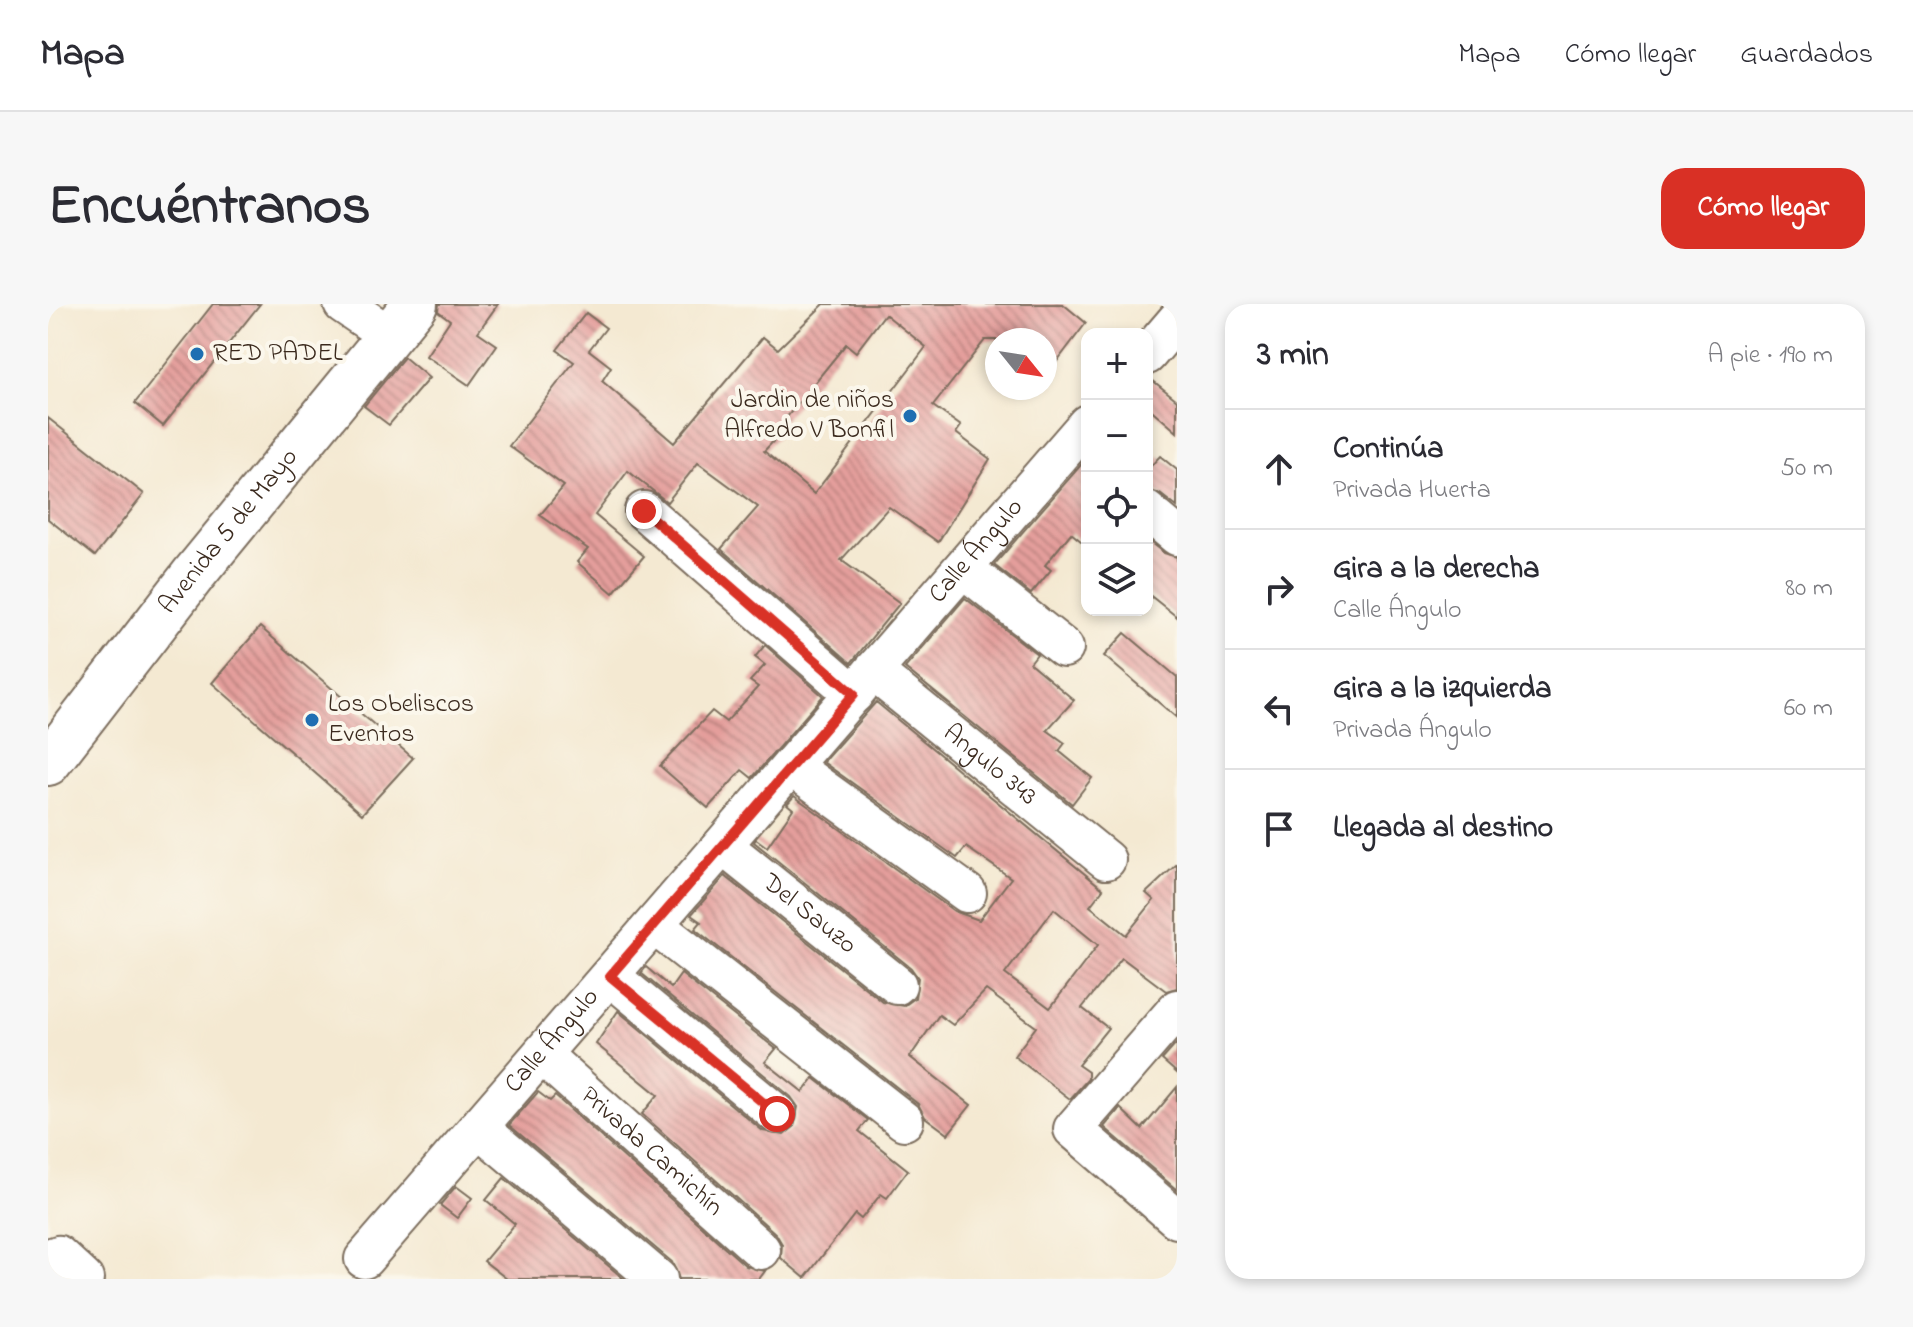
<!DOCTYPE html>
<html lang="es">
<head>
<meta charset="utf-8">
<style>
	:root { --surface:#fff; --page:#f7f7f7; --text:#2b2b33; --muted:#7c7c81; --line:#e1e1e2; --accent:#d93025 }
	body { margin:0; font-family:"Indie Flower",sans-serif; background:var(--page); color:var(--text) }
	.controls { position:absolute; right:24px; top:24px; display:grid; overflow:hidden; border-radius:16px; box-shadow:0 4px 12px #0003 }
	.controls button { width:72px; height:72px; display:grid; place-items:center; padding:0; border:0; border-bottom:2px solid var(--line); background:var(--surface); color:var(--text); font:40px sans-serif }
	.compass { position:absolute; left:937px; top:24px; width:72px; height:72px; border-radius:50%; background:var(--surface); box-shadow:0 4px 12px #0003; rotate:120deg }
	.stop { position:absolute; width:24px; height:24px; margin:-18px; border:6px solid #d93025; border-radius:50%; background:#fff }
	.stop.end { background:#d93025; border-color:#fff; box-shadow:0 2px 8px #0008 }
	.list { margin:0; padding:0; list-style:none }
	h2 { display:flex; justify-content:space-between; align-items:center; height:104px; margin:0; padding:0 32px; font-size:34px }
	h2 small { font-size:26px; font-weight:400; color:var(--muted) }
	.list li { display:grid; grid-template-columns:52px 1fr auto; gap:24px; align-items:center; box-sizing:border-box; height:120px; padding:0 32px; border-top:2px solid var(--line) }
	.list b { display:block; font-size:30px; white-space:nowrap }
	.list p { margin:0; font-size:26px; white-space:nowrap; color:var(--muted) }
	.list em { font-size:26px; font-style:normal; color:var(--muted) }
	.icon { flex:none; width:44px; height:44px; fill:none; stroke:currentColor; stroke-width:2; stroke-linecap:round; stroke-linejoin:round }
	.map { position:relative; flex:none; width:1129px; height:975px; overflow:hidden; border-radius:24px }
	header { display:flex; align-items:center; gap:48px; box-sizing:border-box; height:112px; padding:0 40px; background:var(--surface); border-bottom:2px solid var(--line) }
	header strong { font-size:38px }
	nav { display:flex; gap:44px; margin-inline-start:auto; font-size:28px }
	.intro { display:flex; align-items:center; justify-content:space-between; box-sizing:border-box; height:192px; padding:0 48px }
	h1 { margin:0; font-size:56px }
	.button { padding:20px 36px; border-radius:24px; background:var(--accent); color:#fff; font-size:28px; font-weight:700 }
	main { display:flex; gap:48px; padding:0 48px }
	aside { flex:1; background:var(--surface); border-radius:24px; box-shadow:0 4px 12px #0003 }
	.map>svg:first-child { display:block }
</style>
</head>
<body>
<header>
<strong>Mapa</strong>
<nav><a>Mapa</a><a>Cómo llegar</a><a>Guardados</a></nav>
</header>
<div class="intro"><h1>Encuéntranos</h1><a class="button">Cómo llegar</a></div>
<main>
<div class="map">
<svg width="1129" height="975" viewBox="0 0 1129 975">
	<defs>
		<pattern id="building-back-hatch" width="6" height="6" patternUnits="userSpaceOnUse" patternTransform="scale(2)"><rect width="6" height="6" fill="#e49e9b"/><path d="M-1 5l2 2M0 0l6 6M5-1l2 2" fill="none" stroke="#ba817e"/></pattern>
	</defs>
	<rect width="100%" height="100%" fill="#fbf7ec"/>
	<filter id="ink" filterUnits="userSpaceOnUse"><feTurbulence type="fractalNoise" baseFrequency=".0125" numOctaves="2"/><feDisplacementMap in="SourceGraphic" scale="16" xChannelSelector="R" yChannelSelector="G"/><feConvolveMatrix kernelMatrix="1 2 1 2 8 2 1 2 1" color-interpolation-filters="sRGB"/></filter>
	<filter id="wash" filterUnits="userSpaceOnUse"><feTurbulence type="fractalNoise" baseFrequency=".006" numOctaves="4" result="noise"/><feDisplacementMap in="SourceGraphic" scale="32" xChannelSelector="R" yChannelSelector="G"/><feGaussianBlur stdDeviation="1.8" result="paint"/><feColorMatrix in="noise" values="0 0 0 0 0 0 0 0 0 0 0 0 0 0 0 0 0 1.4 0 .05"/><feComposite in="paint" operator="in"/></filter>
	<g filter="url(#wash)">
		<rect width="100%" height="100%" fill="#f4e9d2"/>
		<g id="blocks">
			<!-- building -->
			<g fill="url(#building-back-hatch)" fill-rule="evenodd">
				<polygon points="165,0 212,0 115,122 87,99"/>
				<polygon points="391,0 450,0 430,28 449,41 421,81 378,52 402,16 390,7"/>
				<path d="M776,0H1015L1038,19L997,73V36H937L885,102L913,122L908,129L942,155L890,238L841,203L793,256L852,299L803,359L673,245L710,203L650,159L619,198L580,167L547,211L596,252L565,289L529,258L540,245L492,211L516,182L461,142L526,58L509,46L538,9L558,24L541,46L563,63L554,77L626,139L715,33L730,45ZM837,10L878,43L766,190L716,147L739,123L734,119L798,40L808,48Z"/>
				<polygon points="356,53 381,74 341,121 316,102"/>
				<polygon points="1099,72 1129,96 1129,128 1099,102"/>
				<polygon points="0,114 96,190 47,252 0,215"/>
				<polygon points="1112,152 1129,166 1129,203 1112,190 1099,186 1099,166"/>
				<polygon points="1039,154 1039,242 1023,229 997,261 1003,266 983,290 946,261"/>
				<polygon points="1099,236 1116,249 1129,253 1129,313 1099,289"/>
				<polygon points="917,294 989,350 982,359 1026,396 999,426 1017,439 1011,447 1044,474 1024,500 857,364"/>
				<polygon points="212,323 365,454 314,510 164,379"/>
				<polygon points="1077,329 1129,373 1129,414 1056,352"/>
				<polygon points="717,341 775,392 704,474 694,466 660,504 612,462 664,407 678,418 710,383 702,377 717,361 707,353"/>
				<path d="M828,398L1055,585L1042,602L1078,631L1106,596L1098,589L1129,560V684L1118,687L1074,654L1034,704L1060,724L1030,761L1040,768V775L1022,795L966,752L988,723L938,686L905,721L891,711L862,753L923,801L900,830L877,813L870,800L647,625L653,618L643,611L677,572L835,698L856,702L867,694L870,674L863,664L706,538L708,535L719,543L745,505L739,500L746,492L906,607L931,616L963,574L918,543L909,554L775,458ZM1006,605L1050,641L1002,704L957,670Z"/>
				<polygon points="598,663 623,684 633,670 728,745 717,758 755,788 766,774 820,816 811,827 860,866 839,894 833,890 813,915 807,910 757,974 733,954 734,940 728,930 594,810 610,791 548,740 570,707 715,827 736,831 746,823 750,803 743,793 593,669"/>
				<polygon points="1129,739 1129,769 1114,756"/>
				<polygon points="1129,783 1129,886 1056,823 1072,804 1094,825"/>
				<polygon points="490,788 502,797 507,792 698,962 717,967 711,975 631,975 624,958 461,821"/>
				<polygon points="456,874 576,975 459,975 436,957 467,920 438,896"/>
				<polygon points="408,882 424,894 409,914 392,901"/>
			</g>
		</g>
	</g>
	<g filter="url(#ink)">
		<use href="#blocks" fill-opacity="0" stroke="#7c6d5d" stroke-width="2"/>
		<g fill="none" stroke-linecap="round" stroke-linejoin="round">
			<defs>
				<g id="minor">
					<polyline points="295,0 342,32"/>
					<polyline points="1099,51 1129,16"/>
					<polyline points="596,207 806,390"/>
					<polyline points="1099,207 1129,232"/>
					<polyline points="915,264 1016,344"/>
					<path id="s1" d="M825,367L1058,556"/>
					<polyline points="743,462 919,589"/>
					<path id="s2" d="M675,542L849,681"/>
					<polyline points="606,621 856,817"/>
					<polyline points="562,672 729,810"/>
					<polyline points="1129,705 1025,825 1129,915"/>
					<path id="s3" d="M494,751L713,946"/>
					<polyline points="431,824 610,975"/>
					<polyline points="0,954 10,951 36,975"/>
					<path id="s4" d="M316,955L1039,120"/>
				</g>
				<g id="major">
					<path id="s5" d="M0,459L146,270L367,0"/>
				</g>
			</defs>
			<!-- minor casing -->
			<use href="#minor" stroke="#7c6d5d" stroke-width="42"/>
			<!-- major casing -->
			<use href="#major" stroke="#7c6d5d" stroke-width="48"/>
			<!-- minor -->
			<use href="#minor" stroke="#fff" stroke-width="38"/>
			<!-- major -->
			<use href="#major" stroke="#fff" stroke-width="44"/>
		</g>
	</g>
	<g fill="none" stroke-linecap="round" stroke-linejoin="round" filter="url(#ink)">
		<!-- route -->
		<polyline stroke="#d93025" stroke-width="10" points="596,207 806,390 562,672 729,810"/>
	</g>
	<!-- markers -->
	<g fill="#1f6fb2" stroke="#fbf7ec" stroke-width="3">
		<circle cx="149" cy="50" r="8"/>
		<circle cx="862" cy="112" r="8"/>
		<circle cx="264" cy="416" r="8"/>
	</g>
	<g text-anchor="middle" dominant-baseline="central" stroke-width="8" stroke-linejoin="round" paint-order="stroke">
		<!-- poi labels -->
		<g font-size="26" fill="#3b2a1e" stroke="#fbf7ec" text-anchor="start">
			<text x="165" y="50">RED PADEL</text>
			<text x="846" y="97" text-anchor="end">Jardin de niños<tspan x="846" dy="30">Alfredo V Bonfil</tspan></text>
			<text x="280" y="401">Los Obeliscos<tspan x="280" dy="30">Eventos</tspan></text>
		</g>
		<!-- street labels -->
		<g font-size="26" fill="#3b2a1e" stroke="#fbf7ec">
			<text stroke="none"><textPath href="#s5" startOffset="294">Avenida 5 de Mayo</textPath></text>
			<text stroke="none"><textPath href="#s4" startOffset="936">Calle Ángulo</textPath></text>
			<text stroke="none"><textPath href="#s1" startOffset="150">Angulo 343</textPath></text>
			<text stroke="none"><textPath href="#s2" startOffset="110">Del Sauzo</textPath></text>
			<text stroke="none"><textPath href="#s4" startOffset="288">Calle Ángulo</textPath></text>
			<text stroke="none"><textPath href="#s3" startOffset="146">Privada Camichín</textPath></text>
		</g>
	</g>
</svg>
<div class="controls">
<button>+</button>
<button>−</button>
<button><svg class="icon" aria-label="locate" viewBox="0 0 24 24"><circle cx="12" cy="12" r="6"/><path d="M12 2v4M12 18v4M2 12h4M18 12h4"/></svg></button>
<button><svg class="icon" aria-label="layers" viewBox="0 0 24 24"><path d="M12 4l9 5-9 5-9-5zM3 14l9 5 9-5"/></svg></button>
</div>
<svg class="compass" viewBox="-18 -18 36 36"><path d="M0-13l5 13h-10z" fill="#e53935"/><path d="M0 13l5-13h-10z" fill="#7c7c81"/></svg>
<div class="stop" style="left:729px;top:810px"></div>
<div class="stop end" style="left:596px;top:207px"></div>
</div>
<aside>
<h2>3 min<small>A pie · 190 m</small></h2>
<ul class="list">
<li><svg class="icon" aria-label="ahead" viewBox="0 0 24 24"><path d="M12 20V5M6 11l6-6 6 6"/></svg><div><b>Continúa</b><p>Privada Huerta</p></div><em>50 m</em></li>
<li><svg class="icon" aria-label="right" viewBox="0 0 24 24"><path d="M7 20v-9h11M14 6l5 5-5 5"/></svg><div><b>Gira a la derecha</b><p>Calle Ángulo</p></div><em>80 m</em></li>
<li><svg class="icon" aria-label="left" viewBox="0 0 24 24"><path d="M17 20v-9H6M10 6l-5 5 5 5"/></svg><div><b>Gira a la izquierda</b><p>Privada Ángulo</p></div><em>60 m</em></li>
<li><svg class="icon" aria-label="arrive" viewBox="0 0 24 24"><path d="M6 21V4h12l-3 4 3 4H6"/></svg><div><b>Llegada al destino</b></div></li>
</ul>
</aside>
</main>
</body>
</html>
